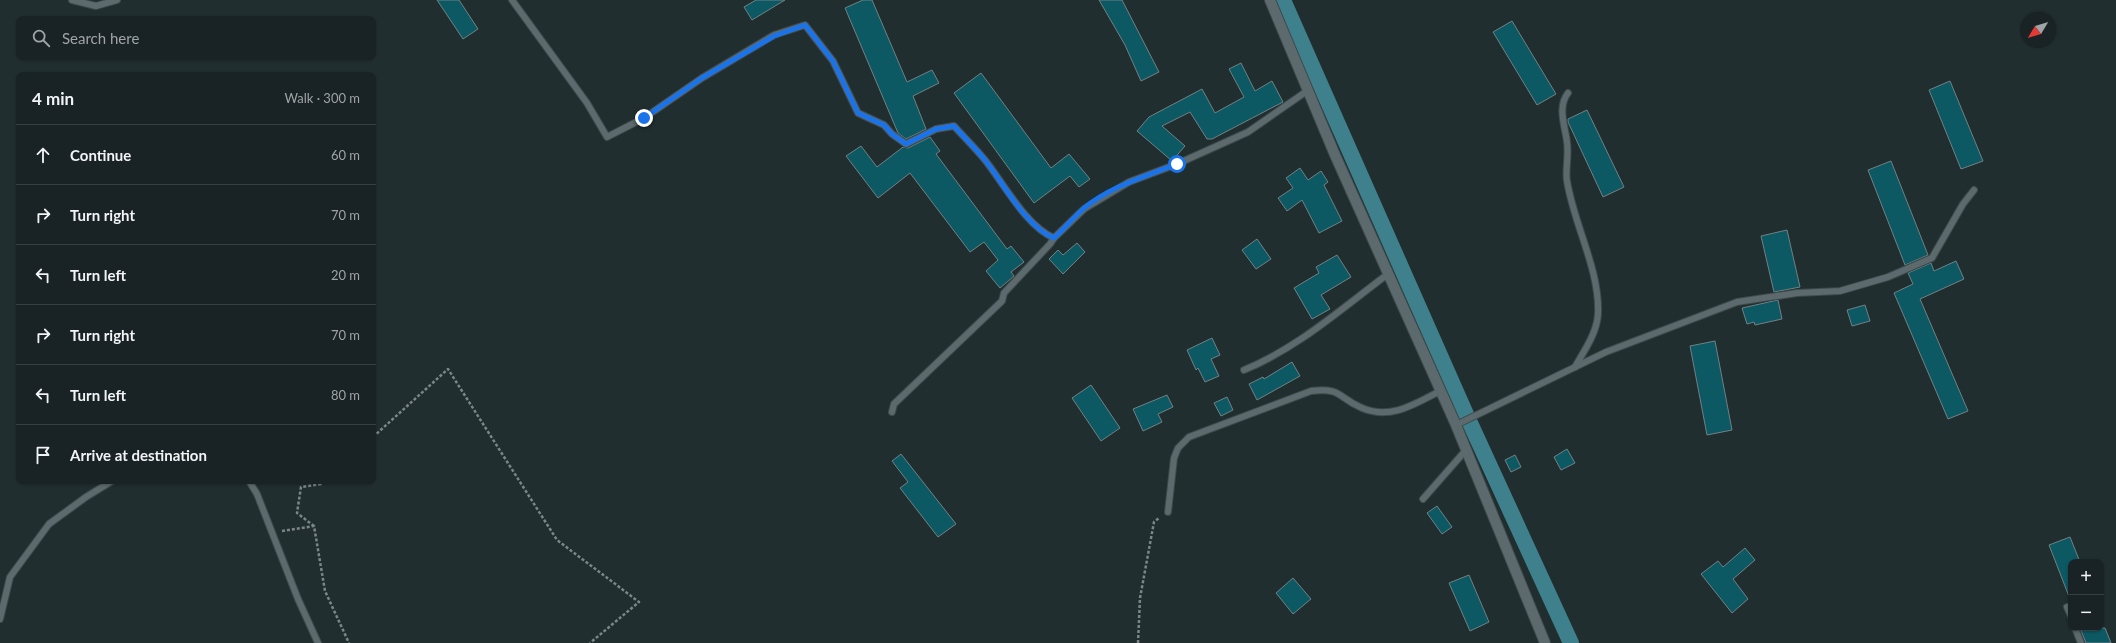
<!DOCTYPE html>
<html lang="en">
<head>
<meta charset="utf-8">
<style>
	:root { --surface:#192224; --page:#262f31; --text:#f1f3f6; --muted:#9fa4a6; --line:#373f41 }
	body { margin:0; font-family:Lato,sans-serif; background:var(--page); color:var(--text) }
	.controls { position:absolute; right:12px; bottom:12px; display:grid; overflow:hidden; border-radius:8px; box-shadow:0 1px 3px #0004 }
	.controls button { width:36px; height:36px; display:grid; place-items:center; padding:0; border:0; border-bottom:1px solid var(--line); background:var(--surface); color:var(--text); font:20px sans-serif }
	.compass { position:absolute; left:2020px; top:12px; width:36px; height:36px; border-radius:50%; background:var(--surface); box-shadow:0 1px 3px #0004; rotate:232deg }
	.stop { position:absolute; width:12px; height:12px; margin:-9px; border:3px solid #1a73e8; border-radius:50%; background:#fff }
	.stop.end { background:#1a73e8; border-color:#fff; box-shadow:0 1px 4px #0008 }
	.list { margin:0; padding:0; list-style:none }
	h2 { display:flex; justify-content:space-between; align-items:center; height:52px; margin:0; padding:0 16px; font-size:17px }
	h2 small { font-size:13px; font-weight:400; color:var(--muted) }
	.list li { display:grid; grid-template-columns:26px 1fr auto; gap:12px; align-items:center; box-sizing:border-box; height:60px; padding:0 16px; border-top:1px solid var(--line) }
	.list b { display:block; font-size:15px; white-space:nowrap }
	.list em { font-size:13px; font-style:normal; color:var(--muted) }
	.icon { flex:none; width:22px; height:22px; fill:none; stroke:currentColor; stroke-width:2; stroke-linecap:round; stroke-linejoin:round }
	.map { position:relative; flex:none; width:2116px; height:643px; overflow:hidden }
	.search { position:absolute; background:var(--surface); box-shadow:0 1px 3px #0004; left:16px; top:16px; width:360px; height:44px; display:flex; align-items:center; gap:10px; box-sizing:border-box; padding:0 14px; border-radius:8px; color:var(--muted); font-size:15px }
	.panel { position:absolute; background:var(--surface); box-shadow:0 1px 3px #0004; left:16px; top:72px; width:360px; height:412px; border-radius:8px }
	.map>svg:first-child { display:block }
</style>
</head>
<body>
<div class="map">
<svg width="2116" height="643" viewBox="0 0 2116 643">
	<rect width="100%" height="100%" fill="#212e30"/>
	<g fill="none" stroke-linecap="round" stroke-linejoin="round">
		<!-- canal -->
		<polyline stroke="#3e818d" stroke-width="16" points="1283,0 1465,412 1571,643"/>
	</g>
	<!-- building -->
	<g fill="#0c5964" stroke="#728083">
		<polygon points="437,0 459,0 478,29 463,39"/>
		<polygon points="756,0 785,0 752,20 744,7"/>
		<polygon points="863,0 872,0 907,82 932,70 939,83 913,96 926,129 906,139 898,133 845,8"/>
		<polygon points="1099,0 1122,0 1159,72 1141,81 1125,45"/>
		<polygon points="1512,21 1556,94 1537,105 1493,32"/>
		<polygon points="1241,63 1255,91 1272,81 1283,102 1212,139 1207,139 1190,112 1162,126 1185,146 1172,161 1137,131 1149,117 1202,89 1215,113 1244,97 1229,69"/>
		<polygon points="981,73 1051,168 1069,154 1090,179 1079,187 1070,176 1034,203 954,93"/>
		<polygon points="1950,81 1983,161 1961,169 1929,90"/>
		<polygon points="1587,110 1624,187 1603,197 1568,122 1568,119"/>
		<polygon points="930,137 940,151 936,154 1007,249 1011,246 1024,262 1011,272 1014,276 1000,288 986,271 998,260 984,242 970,252 910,173 878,198 846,156 861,146 877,167 903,147 908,148"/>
		<polygon points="1891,161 1928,255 1905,265 1868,170"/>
		<polygon points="1300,168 1308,180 1321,171 1328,182 1324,185 1342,221 1319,233 1302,200 1287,211 1278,198 1293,188 1286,178"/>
		<polygon points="1787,230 1800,287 1774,292 1761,236"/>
		<polygon points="1257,239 1271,259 1256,269 1242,250"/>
		<polygon points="1077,243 1085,252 1063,274 1049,259 1058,250 1063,255"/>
		<polygon points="1337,255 1351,277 1321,295 1330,309 1312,319 1294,288 1319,273 1316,267"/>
		<polygon points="1956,261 1964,279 1920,299 1968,411 1948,419 1894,293 1913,284 1908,273 1931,263 1934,271"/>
		<polygon points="1778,300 1782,319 1755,325 1754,322 1747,324 1742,308"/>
		<polygon points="1865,305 1870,321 1852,326 1847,310"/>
		<polygon points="1212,338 1220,355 1211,359 1219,376 1205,382 1198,368 1196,370 1187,350"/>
		<polygon points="1715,341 1732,430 1707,435 1690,346"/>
		<polygon points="1292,362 1300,376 1257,400 1249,384 1263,377 1264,379"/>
		<polygon points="1091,385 1120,428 1101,441 1072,398"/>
		<polygon points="1167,395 1173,407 1158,414 1162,422 1143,431 1133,409"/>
		<polygon points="1227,397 1233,410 1221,416 1214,403"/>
		<polygon points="1567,449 1575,463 1561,470 1554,457"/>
		<polygon points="901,454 956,524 938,537 900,488 908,482 892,461"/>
		<polygon points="1515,455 1521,467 1511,472 1505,460"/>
		<polygon points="1437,506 1452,527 1442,534 1427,513"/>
		<polygon points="2070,537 2080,562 2071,562 2070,599 2049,545"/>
		<polygon points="1745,548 1755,560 1733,579 1748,599 1732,613 1701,574 1718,561 1723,567"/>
		<polygon points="1469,575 1489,622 1470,631 1449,583"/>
		<polygon points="1293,578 1311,599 1293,614 1276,593"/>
		<polygon points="2080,628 2105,628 2111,643 2086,643"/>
	</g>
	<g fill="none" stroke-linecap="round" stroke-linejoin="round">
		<defs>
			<g id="lane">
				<polyline points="72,0 96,6 117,0"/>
				<path d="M512,0L587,103L607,137L644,118L702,78L774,35L805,25L833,61L858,113L884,125L892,134L906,144L936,129L954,126C964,137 975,148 985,160C1004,184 1026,226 1054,238L1084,209L1129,182L1177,164L1248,132L1307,91"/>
				<path d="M1568,93C1557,107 1565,126 1567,142C1569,156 1565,171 1567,181C1574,225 1600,270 1598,314C1597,333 1584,351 1575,367"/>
				<path d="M1244,370C1298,348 1342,308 1388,274"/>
				<polyline points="892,412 894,404 1002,301 1004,293 1050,244 1054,238"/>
				<polyline points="1456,425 1606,352 1737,302 1797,293 1840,291 1888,277 1932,258 1963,204 1974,190"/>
				<polyline points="249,481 257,494 298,599 318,643"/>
				<polyline points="1423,499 1466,450"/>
				<path d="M1168,512L1174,458L1178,448L1189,437L1311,391C1342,387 1338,398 1362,408C1391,420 1415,404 1440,391"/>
				<polyline points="2067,607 2071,616"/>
				<polyline points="0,619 10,577 49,524 86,497 112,481"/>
				<polyline points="2075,628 2081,643"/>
			</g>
			<polyline id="secondary" points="1270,0 1335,155 1456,425 1545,643"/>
		</defs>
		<!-- lane casing -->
		<use href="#lane" stroke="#3e494b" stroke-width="8"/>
		<!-- secondary casing -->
		<use href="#secondary" stroke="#3e494b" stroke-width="12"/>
		<!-- path -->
		<g stroke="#7c8688" stroke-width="2.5" stroke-dasharray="3 2" stroke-linecap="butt">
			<polyline points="373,437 448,369 557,540 639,602 590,643"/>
			<polyline points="314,526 297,513 301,487 321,484 324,481"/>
			<polyline points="282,531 314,526 325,591 349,643"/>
			<polyline points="1138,643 1140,598 1154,522 1159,518"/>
		</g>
		<!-- lane -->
		<use href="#lane" stroke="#5c6a6d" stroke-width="6"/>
		<!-- secondary -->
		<use href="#secondary" stroke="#5c6a6d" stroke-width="10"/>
	</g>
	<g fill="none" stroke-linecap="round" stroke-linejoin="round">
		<!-- route -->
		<path stroke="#1a73e8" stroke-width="5" d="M644,118L702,78L774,36L805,25L833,61L858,113L884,125L892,134L906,144L936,129L954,126C964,137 975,148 985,160C1004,184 1026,227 1054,238C1064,229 1073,218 1083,209C1109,187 1146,176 1177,164"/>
	</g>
</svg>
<div class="controls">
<button>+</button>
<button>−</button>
</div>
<svg class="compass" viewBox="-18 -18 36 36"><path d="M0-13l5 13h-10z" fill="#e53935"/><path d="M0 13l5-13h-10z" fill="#9fa4a6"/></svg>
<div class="stop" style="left:1177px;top:164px"></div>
<div class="stop end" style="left:644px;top:118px"></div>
<div class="search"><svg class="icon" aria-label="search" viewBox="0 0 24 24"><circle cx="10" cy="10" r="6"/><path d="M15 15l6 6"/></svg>Search here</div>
<section class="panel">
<h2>4 min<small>Walk · 300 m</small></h2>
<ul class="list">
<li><svg class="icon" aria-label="ahead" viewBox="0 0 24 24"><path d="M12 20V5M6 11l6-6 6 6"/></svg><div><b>Continue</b></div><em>60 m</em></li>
<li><svg class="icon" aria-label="right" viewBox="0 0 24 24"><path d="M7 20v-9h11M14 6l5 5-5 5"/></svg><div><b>Turn right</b></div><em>70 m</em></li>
<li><svg class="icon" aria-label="left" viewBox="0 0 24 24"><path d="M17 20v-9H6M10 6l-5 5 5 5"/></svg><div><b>Turn left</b></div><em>20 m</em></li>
<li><svg class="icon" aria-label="right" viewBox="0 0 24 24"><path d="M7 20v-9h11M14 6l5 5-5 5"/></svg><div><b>Turn right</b></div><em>70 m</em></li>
<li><svg class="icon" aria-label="left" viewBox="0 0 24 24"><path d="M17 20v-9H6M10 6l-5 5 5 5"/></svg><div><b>Turn left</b></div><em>80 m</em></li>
<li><svg class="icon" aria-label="arrive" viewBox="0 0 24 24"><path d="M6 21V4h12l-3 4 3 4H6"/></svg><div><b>Arrive at destination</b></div></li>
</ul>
</section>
</div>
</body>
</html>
